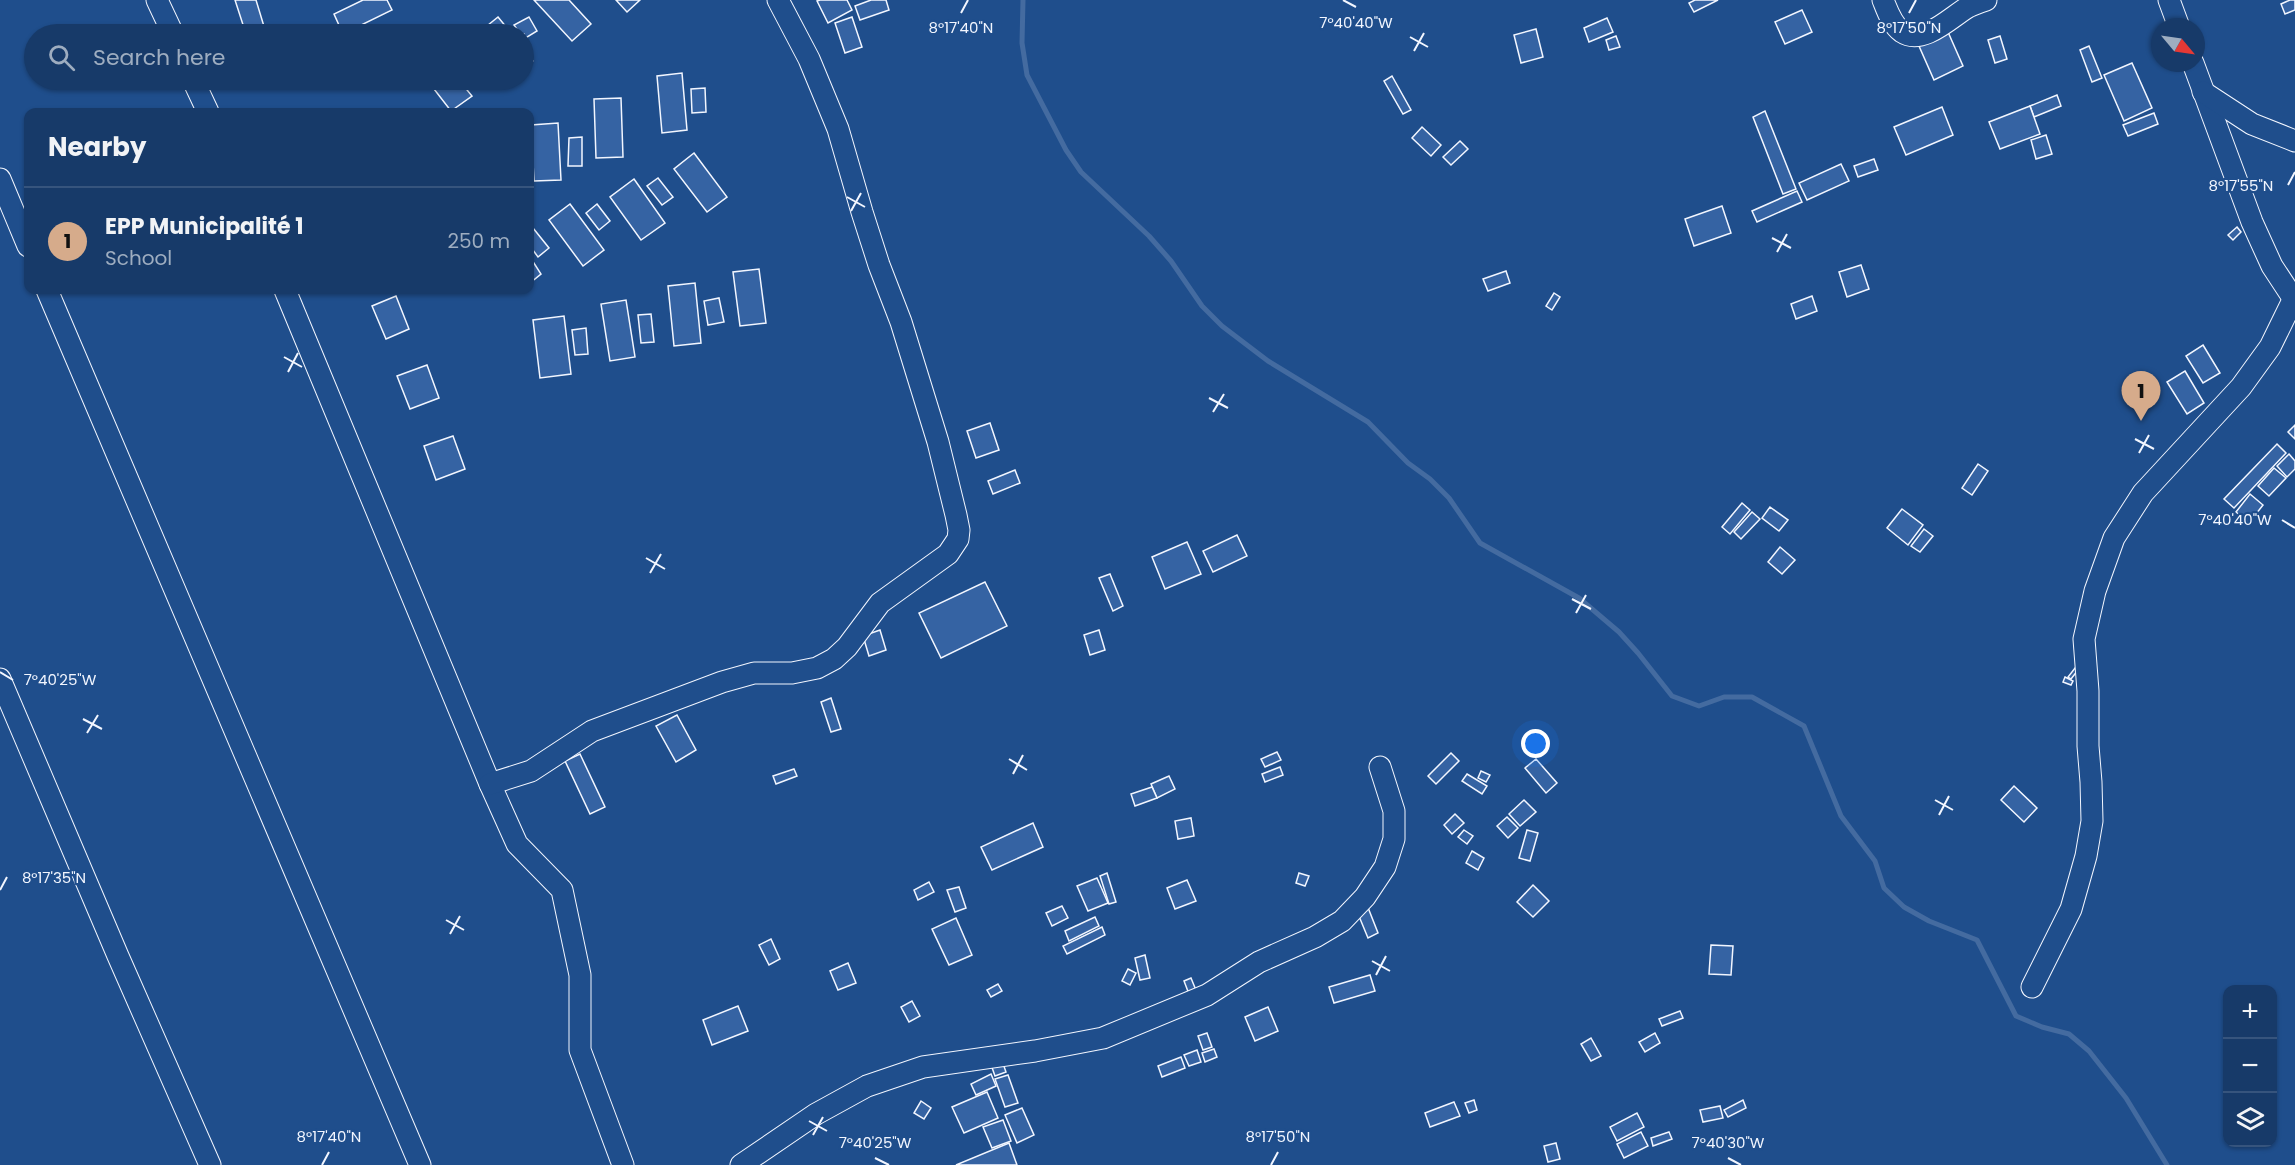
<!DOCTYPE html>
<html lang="en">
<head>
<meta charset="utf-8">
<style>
	:root { --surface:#173a69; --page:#20416f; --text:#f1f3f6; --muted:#9eadc0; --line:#36547d; --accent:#d6ab8b }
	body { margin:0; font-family:Poppins,sans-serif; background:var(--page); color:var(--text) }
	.controls { position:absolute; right:18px; bottom:18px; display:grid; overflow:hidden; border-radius:12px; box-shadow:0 2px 4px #0004 }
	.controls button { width:54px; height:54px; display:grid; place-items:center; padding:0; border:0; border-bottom:2px solid var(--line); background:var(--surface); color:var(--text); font:30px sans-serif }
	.compass { position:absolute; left:2151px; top:18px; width:54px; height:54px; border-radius:50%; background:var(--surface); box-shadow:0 2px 4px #0004; rotate:119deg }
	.you { position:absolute; left:1536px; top:744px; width:21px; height:21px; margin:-15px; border:4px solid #fff; border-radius:50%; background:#1a73e8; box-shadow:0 0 0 9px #1a73e833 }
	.badge { display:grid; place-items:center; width:39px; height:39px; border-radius:50%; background:var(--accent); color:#111; font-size:20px; font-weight:700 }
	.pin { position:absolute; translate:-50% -50px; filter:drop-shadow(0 2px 3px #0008) }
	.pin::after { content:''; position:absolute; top:32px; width:21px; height:18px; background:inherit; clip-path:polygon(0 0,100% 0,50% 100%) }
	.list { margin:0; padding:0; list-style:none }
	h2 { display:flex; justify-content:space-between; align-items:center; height:78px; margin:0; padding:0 24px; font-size:26px }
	h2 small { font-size:20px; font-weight:400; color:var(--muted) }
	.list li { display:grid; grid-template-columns:39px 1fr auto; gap:18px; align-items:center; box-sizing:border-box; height:108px; padding:0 24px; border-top:2px solid var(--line) }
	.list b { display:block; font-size:22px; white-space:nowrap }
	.list p { margin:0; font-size:20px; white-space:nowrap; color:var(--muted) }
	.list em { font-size:20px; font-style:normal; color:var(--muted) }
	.icon { flex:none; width:33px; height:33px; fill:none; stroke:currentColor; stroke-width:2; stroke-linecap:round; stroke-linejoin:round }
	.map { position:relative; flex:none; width:2295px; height:1165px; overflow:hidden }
	.search { position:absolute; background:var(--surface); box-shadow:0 2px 4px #0004; left:24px; top:24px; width:510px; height:66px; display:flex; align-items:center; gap:15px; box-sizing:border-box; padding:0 21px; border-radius:33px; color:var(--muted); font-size:22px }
	.panel { position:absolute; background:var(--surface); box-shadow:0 2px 4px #0004; left:24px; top:108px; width:510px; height:186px; border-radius:12px }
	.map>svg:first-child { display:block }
</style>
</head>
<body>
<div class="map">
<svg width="2295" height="1165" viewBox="0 0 2295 1165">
	<rect width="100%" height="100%" fill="#1f4e8c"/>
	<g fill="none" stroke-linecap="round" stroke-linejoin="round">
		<!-- stream -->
		<polyline stroke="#446ba0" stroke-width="5" points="1023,0 1022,43 1027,75 1066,150 1081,172 1149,236 1171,261 1202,306 1222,326 1268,361 1368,422 1408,463 1430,479 1449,498 1480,543 1579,598 1619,632 1638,653 1672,696 1699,706 1724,697 1752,697 1804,726 1841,816 1875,861 1884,888 1904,907 1929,921 1977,940 2016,1016 2042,1027 2069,1034 2089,1051 2126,1098 2167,1165"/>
	</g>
	<!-- building -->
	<g fill="#3563a3" stroke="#f2f6ff" stroke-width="1.5">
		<polygon points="235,0 256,0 266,33 246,34"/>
		<polygon points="363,0 387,0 392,10 343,34 334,14"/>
		<polygon points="534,0 569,0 591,24 572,41"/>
		<polygon points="616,0 640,0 627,12"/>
		<polygon points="820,0 847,0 852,10 828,23 817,1"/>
		<polygon points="871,0 886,0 889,10 860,20 855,6"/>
		<polygon points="1695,0 1718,0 1694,12 1689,3"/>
		<polygon points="2290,0 2295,0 2295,10 2285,14 2281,4"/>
		<polygon points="1802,10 1812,32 1785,44 1775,22"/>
		<polygon points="498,17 512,34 477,34"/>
		<polygon points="529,17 537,31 524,39 524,34 520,34 514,25"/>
		<polygon points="852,17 862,47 845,53 835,23"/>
		<polygon points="1607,18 1613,32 1589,42 1584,28"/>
		<polygon points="1536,29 1543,57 1521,63 1514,35"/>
		<polygon points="1948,32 1963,66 1934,80 1919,46"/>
		<polygon points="1616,36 1620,47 1609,50 1606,40"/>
		<polygon points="2000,36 2007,59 1995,63 1988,40"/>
		<polygon points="2089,46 2102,78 2092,82 2080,50"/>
		<polygon points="524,49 533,61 524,69"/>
		<polygon points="2132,63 2152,108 2124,121 2104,75"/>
		<polygon points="682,73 687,130 662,133 657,76"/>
		<polygon points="1392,76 1411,110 1403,114 1384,81"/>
		<polygon points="427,80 459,80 472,96 451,111"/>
		<polygon points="705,88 706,112 692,113 691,89"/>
		<polygon points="2057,95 2061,106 2034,117 2030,106"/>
		<polygon points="621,98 623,157 596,158 594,99"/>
		<polygon points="2030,106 2040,134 2000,149 1989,122"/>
		<polygon points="1942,107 1953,135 1906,155 1894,127"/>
		<polygon points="1765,111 1796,189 1783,194 1753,117"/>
		<polygon points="2154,113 2158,124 2128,136 2123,125"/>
		<polygon points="558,123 561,180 534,181 531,125"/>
		<polygon points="1422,127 1441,145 1431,156 1412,138"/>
		<polygon points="2046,135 2052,154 2036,159 2031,140"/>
		<polygon points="582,137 582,166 568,166 569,138"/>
		<polygon points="1460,141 1468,149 1451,165 1443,157"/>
		<polygon points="694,153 727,197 707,212 674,169"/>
		<polygon points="1874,159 1878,170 1858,177 1854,166"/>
		<polygon points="1841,164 1849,181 1807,200 1799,183"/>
		<polygon points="658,178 673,197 662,205 647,186"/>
		<polygon points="634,179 665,223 641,240 610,197"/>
		<polygon points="1797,191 1802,202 1757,222 1752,211"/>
		<polygon points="570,204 604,250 583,266 549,220"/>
		<polygon points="597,204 610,221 599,230 586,213"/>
		<polygon points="1722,206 1731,233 1694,246 1685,219"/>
		<polygon points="2237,227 2241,232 2233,240 2228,235"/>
		<polygon points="533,228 549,248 538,257 530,246 530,231"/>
		<polygon points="530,257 541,274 530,283"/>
		<polygon points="1861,265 1869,289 1847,297 1839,272"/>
		<polygon points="759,269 766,323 740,326 733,272"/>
		<polygon points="1506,271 1510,283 1488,291 1483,279"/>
		<polygon points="695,283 701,343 674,346 668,286"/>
		<polygon points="1554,293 1560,297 1552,310 1546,306"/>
		<polygon points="396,296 409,329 386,339 372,306"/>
		<polygon points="1812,296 1817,311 1796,319 1791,304"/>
		<polygon points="719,298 724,322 708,325 704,301"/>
		<polygon points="626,300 635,357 610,361 601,304"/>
		<polygon points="651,314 654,342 641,343 638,315"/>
		<polygon points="564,316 571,374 540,378 533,320"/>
		<polygon points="586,328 588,354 575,355 572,330"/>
		<polygon points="2203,345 2220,373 2203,383 2186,356"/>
		<polygon points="427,365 439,398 410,409 397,376"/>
		<polygon points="2185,371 2204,403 2187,414 2167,382"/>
		<polygon points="990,423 999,450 976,458 967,431"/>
		<polygon points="2295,425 2295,439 2288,432"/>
		<polygon points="453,436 465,469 436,480 424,446"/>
		<polygon points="2277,444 2286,453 2234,508 2224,499"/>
		<polygon points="2289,454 2295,461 2295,469 2287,477 2277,466"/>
		<polygon points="1978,464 1988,471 1972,495 1962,488"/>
		<polygon points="2274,468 2286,478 2269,496 2258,486"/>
		<polygon points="1015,470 1020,483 993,494 988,481"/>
		<polygon points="2250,494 2263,505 2249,523 2236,512"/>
		<polygon points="1742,503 1750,510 1730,534 1722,527"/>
		<polygon points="1770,507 1788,520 1779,531 1762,518"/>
		<polygon points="1902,509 1923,525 1908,545 1887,528"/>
		<polygon points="1752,512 1760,519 1741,539 1734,532"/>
		<polygon points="1924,529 1933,536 1920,552 1911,546"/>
		<polygon points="1237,535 1247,556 1213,572 1203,551"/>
		<polygon points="1187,542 1201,574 1165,589 1152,557"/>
		<polygon points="1780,547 1795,560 1782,574 1768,562"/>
		<polygon points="1110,574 1123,606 1113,611 1099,578"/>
		<polygon points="985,582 1007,626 941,658 919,613"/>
		<polygon points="880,630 886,650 869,656 863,636"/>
		<polygon points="1099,630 1105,650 1090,655 1084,635"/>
		<polygon points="2079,663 2082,665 2071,679 2068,677"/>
		<polygon points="2065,677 2073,681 2071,685 2063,682"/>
		<polygon points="831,698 841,729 831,732 821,702"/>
		<polygon points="677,715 696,750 676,762 656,726"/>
		<polygon points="1277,752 1281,760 1265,767 1261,759"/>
		<polygon points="1451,753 1459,761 1436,784 1428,776"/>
		<polygon points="580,754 605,807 590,814 565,761"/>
		<polygon points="1536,759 1557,783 1546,793 1525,768"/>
		<polygon points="1280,767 1283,775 1265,782 1262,774"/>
		<polygon points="794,769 797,776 776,784 773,776"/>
		<polygon points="1481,771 1490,775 1486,782 1478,778"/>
		<polygon points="1467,774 1487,786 1482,794 1462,781"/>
		<polygon points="1169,776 1175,789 1157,798 1151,784"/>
		<polygon points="2014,786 2037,808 2024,822 2001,800"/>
		<polygon points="1152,787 1157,798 1135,806 1131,794"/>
		<polygon points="1524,800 1536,812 1520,826 1509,814"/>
		<polygon points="1455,814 1464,823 1452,834 1444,825"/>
		<polygon points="1507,817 1518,828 1508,838 1497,826"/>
		<polygon points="1191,818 1194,836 1178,839 1175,821"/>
		<polygon points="1033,823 1043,847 992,870 981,847"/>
		<polygon points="1464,830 1473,836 1467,844 1458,837"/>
		<polygon points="1527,830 1538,833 1530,861 1519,858"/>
		<polygon points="1472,851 1484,858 1478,870 1466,863"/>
		<polygon points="1107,873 1116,902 1109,904 1100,876"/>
		<polygon points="1299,873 1309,876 1305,886 1296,883"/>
		<polygon points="1097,878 1108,903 1088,911 1077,886"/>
		<polygon points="1187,880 1196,901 1175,909 1167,888"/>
		<polygon points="929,882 934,892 918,900 914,890"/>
		<polygon points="1533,885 1549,901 1533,917 1517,902"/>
		<polygon points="959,887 966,908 955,912 947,890"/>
		<polygon points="1367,905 1378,933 1368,938 1356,909"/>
		<polygon points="1062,906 1068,918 1052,926 1046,913"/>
		<polygon points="1095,917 1099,926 1069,941 1065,931"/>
		<polygon points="956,918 972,955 949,965 932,929"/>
		<polygon points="1102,927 1105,935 1067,954 1063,946"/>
		<polygon points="771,939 780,959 769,965 759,945"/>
		<polygon points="1711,945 1733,946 1731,975 1709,974"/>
		<polygon points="1145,955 1150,978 1140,980 1135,958"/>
		<polygon points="848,963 856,983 838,990 830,971"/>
		<polygon points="1128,969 1136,973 1130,985 1122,981"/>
		<polygon points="1370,975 1375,991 1334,1003 1329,987"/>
		<polygon points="1191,978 1202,1005 1194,1007 1184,981"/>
		<polygon points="998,984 1002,991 991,997 987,990"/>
		<polygon points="912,1001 920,1016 909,1022 901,1007"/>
		<polygon points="738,1006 748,1031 712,1045 703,1020"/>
		<polygon points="1268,1007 1278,1031 1255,1041 1245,1017"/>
		<polygon points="1680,1011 1683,1018 1662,1026 1659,1019"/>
		<polygon points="1207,1033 1212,1047 1203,1050 1198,1036"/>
		<polygon points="1655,1033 1660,1043 1645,1052 1639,1042"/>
		<polygon points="1591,1038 1601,1056 1591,1061 1581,1044"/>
		<polygon points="1214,1049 1217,1057 1205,1062 1202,1053"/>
		<polygon points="1197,1050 1201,1062 1189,1066 1184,1055"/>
		<polygon points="1000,1055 1006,1072 995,1076 989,1059"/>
		<polygon points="1181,1057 1185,1068 1162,1077 1158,1066"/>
		<polygon points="991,1074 996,1086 976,1095 971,1084"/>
		<polygon points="1008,1075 1018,1103 1005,1107 995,1079"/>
		<polygon points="987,1092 998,1118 964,1133 952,1107"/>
		<polygon points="1474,1100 1477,1110 1469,1113 1465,1103"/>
		<polygon points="1743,1100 1746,1108 1728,1117 1724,1110"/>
		<polygon points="921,1101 931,1108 924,1119 914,1113"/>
		<polygon points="1454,1102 1460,1116 1430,1127 1425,1113"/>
		<polygon points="1720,1106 1723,1118 1703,1122 1700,1110"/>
		<polygon points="1022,1108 1034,1135 1017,1143 1005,1115"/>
		<polygon points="1637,1113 1644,1127 1617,1141 1610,1127"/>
		<polygon points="1003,1120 1011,1141 992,1148 983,1127"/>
		<polygon points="1641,1132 1648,1146 1624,1158 1617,1144"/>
		<polygon points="1669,1132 1672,1139 1653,1146 1651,1138"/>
		<polygon points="1009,1143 1017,1165 956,1165"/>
		<polygon points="1556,1143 1560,1159 1548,1162 1544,1146"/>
	</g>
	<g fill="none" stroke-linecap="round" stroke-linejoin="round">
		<defs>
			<g id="minor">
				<polyline points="157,0 173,34"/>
				<path d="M1883,0C1887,10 1892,25 1902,32C1923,46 1951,17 1968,7C1974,4 1980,2 1986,0"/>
				<polyline points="2169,0 2179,27"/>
				<polyline points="2193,63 2252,222 2272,266 2295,301"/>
				<polyline points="193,80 208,112"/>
				<polyline points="2203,92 2252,124 2295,141"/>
				<polyline points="0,179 28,246"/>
				<polyline points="47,290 420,1165"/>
				<polyline points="285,290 490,784 517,844 562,890 580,975 580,1050 623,1165"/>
				<polyline points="0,679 118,956 210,1165"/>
				<polyline points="490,784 531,771 592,731 722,682 754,673 792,673 817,668 834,659 847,647 880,603 948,554 958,539 959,530 956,515 938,442 901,322 879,265 862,212 838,129 809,59 778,0"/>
				<polyline points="2032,987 2071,909 2086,856 2092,821 2091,782 2088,746 2088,691 2084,639 2095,591 2114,538 2143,493 2241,387 2270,347 2293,300"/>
				<polyline points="741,1165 816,1114 867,1086 923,1067 1035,1051 1103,1038 1207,995 1259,962 1315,937 1342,921 1365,897 1385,867 1394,839 1394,811 1380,767"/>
			</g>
		</defs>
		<!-- minor casing -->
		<use href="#minor" stroke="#f2f6ff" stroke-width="23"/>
		<!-- minor -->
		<use href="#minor" stroke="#1f4e8c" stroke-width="21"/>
	</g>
	<!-- ticks -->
	<path fill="none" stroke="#f2f6ff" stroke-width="2" d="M1343,0L1356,7M961,13L968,0M1909,13L1916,0M1410,37L1428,47M1414,51L1424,33M2288,185L2295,172M847,197L865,207M851,211L861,193M1772,238L1791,248M1777,252L1787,234M284,357L302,367M288,372L298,353M1209,398L1228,408M1213,412L1224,394M2135,439L2154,449M2139,453L2149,435M2282,520L2295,528M646,558L665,569M650,573L661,554M1572,599L1591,609M1576,613L1586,595M0,672L13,680M83,719L102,729M87,733L98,715M1009,759L1027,770M1013,774L1023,755M1935,800L1953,810M1939,815L1949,796M0,890L7,877M446,920L464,930M450,934L460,916M1372,961L1390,971M1376,975L1386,956M809,1121L827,1131M813,1135L823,1117M875,1158L889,1165M1728,1158L1741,1165M322,1165L329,1152M1271,1165L1278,1152"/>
	<g font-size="15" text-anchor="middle" fill="#f2f6ff" stroke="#1f4e8c" stroke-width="4.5" stroke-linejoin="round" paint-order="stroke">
		<text x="1356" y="28">7°40'40"W</text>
		<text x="961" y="33">8°17'40"N</text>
		<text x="1909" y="33">8°17'50"N</text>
		<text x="2241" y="191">8°17'55"N</text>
		<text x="2235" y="525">7°40'40"W</text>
		<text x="60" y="685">7°40'25"W</text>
		<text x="54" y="883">8°17'35"N</text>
		<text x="329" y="1142">8°17'40"N</text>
		<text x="1278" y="1142">8°17'50"N</text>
		<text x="875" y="1148">7°40'25"W</text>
		<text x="1728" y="1148">7°40'30"W</text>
	</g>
</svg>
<div class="controls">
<button>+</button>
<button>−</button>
<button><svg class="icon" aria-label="layers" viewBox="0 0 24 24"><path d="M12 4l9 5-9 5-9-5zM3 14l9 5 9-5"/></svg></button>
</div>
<svg class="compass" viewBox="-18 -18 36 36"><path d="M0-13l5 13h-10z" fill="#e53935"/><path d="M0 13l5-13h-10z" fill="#9eadc0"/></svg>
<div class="you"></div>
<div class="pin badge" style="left:2141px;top:421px">1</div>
<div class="search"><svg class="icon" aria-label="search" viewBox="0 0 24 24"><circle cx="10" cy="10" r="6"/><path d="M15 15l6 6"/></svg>Search here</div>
<section class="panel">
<h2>Nearby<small></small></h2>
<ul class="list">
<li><span class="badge">1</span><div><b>EPP Municipalité 1</b><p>School</p></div><em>250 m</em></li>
</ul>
</section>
</div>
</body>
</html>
